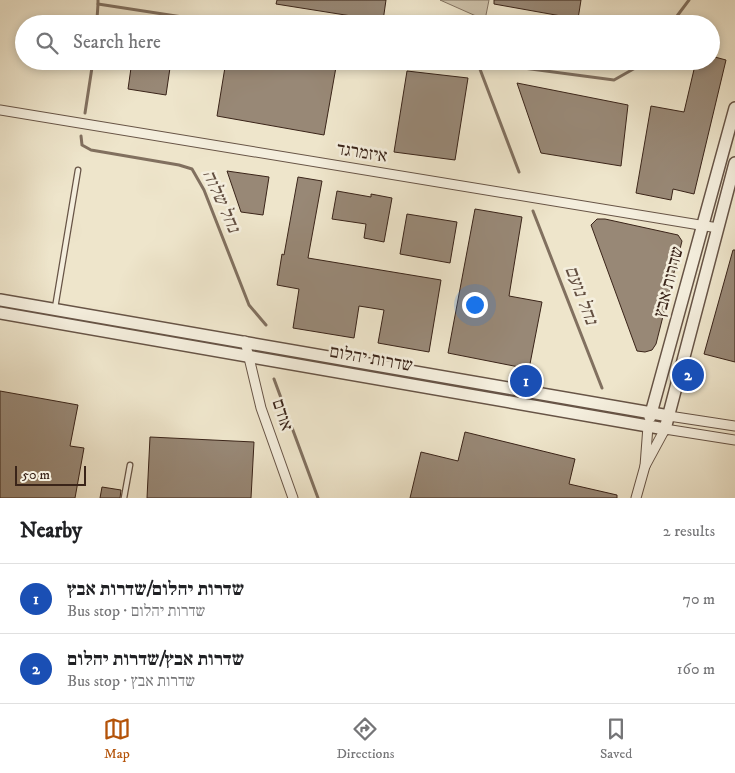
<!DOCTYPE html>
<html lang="en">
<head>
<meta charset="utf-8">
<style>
	:root { --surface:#fff; --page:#f6f6f6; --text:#202124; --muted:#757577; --line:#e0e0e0; --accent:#b45309 }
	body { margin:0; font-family:"IM FELL DW Pica","Frank Ruhl Libre",serif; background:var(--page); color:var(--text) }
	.scale { position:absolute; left:15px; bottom:12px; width:71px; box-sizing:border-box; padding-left:5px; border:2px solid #3a2419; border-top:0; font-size:14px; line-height:18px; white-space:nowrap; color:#3a2419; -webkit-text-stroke:4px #f4eedd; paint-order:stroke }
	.you { position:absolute; left:474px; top:304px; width:18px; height:18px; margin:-12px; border:4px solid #fff; border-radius:50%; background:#1a73e8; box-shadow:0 0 0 8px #1a73e833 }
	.badge { display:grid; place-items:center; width:32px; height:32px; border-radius:50%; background:var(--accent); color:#fff; font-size:16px; font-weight:700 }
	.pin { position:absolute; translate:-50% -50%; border:2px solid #fff; box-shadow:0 1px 5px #0006 }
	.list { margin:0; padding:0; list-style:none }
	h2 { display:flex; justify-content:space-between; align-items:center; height:65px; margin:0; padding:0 20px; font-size:21px }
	h2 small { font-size:16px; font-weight:400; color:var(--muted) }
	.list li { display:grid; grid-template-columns:32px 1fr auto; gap:15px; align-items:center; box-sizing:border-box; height:70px; padding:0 20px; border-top:1px solid var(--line) }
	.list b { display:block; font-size:19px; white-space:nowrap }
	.list p { margin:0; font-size:16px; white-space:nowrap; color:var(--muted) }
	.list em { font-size:16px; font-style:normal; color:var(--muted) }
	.icon { flex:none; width:28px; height:28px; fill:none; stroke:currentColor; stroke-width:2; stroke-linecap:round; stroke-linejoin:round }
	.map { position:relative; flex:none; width:735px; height:498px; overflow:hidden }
	.search { position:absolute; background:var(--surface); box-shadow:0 2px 8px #0003; left:15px; right:15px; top:15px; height:55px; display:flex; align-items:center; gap:12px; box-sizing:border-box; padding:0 18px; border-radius:28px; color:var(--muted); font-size:19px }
	.sheet { height:205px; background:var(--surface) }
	nav { display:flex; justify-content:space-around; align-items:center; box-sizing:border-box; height:70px; border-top:1px solid var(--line); background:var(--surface); font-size:14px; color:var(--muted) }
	nav a { display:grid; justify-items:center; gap:2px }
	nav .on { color:var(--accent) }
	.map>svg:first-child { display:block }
</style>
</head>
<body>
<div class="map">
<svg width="735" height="498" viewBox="0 0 735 498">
	<rect width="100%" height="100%" fill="#eee5cb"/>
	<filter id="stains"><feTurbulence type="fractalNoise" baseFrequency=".004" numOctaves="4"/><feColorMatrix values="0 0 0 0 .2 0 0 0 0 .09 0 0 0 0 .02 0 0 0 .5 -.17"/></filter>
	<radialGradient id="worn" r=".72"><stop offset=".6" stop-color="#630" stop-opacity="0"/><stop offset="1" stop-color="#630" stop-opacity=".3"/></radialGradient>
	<!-- green -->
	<polygon fill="#cfc4ad" stroke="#847463" points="440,0 489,0 485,20"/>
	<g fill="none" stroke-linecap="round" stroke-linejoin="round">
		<!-- stream -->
		<g stroke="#81705f" stroke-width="3">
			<polyline points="98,0 98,4 228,24"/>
			<polyline points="98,4 97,19 100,24"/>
			<polyline points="671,24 689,0"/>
			<polyline points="471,61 478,64 519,172"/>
			<polyline points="478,64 486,63 614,80 637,67 642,61"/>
			<polyline points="85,113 93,61"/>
			<polyline points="81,136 82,145 91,150 179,165 192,169 204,190 249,305 266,325"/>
			<polyline points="533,211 602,388"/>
			<polyline points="274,379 318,498"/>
		</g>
	</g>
	<!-- building -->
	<g fill="#988876" stroke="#3a2419">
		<polygon points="277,0 386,0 383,21 276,4"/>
		<polygon points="494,0 581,0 578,19 494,4"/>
		<polygon points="711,56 726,60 694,194 673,189 671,200 636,193 651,106 684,112 696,61 711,61"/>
		<polygon points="132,61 171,61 166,95 128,89"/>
		<polygon points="226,61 304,61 336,67 324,135 217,116"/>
		<polygon points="407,71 468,78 455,160 394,152"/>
		<polygon points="517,83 628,105 621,166 541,153"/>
		<polygon points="227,171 269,177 263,215 241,212"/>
		<polygon points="298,177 322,181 308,258 441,280 429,352 378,343 384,310 359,306 354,338 293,328 299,289 277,285 282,254 284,255"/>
		<polygon points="337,191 371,197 371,194 392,198 384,242 364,238 366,224 332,219"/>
		<polygon points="475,209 522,217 509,296 542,302 529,369 448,353"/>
		<polygon points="407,214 457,222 450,263 400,254"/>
		<polygon points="597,219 605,219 678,235 682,241 656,344 652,350 645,352 637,351 591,225"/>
		<polygon points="733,250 735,250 735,362 704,354"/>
		<polygon points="0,391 78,405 70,446 84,448 75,498 0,498"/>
		<polygon points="465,432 575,459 569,484 617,495 617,498 410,498 421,452 458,461"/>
		<polygon points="150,437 254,442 251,498 147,498"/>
		<polygon points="102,487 121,490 120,498 100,498"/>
	</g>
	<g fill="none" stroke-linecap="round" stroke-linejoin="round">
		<defs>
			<g id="service">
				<polyline points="55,308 78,170"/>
				<polyline points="124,498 130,465"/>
			</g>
			<g id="minor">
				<polyline points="0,110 718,228"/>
				<polyline points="245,341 261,408 293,498"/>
				<polyline points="669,416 735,426"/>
				<polyline points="645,466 665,429 735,440"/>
				<polyline points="636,498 645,466 648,426"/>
			</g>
			<g id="tertiary">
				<polyline points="0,300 669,416"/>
				<polyline points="0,313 665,429 735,163"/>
				<polyline points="650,417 735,108"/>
			</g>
		</defs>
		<!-- service casing -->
		<use href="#service" stroke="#675446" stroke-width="7"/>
		<!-- minor casing -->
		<use href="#minor" stroke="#675446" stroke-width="11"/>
		<!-- tertiary casing -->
		<use href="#tertiary" stroke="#675446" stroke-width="14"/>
		<!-- service -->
		<use href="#service" stroke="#f4eedd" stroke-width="4.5"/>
		<!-- minor -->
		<use href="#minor" stroke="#f4eedd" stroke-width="9"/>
		<!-- tertiary -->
		<use href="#tertiary" stroke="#f4eedd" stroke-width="11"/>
	</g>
	<g text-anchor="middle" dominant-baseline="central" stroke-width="5" stroke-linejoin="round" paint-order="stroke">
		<!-- street labels -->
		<g font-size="18" fill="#3a2419" stroke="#f4eedd">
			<text transform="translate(362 153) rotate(9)">איזמרגד</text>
			<text transform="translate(669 282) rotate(-75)">שדרות אבץ</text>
			<text transform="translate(371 359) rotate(10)">שדרות יהלום</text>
			<text transform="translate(282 415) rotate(72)">אודם</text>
		</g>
		<!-- water labels -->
		<g font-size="19" font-style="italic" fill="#645042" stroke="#f4eedd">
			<text transform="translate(221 201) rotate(66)">נחל שלוה</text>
			<text transform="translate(581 295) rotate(69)">נחל נועם</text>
		</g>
	</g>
	<rect width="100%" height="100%" filter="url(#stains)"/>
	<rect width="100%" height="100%" fill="url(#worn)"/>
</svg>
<div class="scale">50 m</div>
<div class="you"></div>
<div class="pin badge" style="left:526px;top:381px;background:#1a4fb4">1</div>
<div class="pin badge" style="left:688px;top:375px;background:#1a4fb4">2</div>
<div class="search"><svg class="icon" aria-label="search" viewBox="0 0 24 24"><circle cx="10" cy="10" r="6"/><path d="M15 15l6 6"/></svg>Search here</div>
</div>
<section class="sheet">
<h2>Nearby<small>2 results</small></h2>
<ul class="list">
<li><span class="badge" style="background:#1a4fb4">1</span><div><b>שדרות יהלום/שדרות אבץ</b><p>Bus stop · שדרות יהלום</p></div><em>70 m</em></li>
<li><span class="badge" style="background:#1a4fb4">2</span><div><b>שדרות אבץ/שדרות יהלום</b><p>Bus stop · שדרות אבץ</p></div><em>160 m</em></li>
</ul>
</section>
<nav>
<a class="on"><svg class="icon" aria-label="map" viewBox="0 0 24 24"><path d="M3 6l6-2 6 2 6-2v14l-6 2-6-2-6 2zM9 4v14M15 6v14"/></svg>Map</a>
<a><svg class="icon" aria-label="directions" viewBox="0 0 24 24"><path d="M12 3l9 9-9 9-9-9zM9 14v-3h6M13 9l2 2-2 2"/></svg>Directions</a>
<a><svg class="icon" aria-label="saved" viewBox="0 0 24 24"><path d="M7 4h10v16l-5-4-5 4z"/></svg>Saved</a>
</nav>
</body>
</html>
